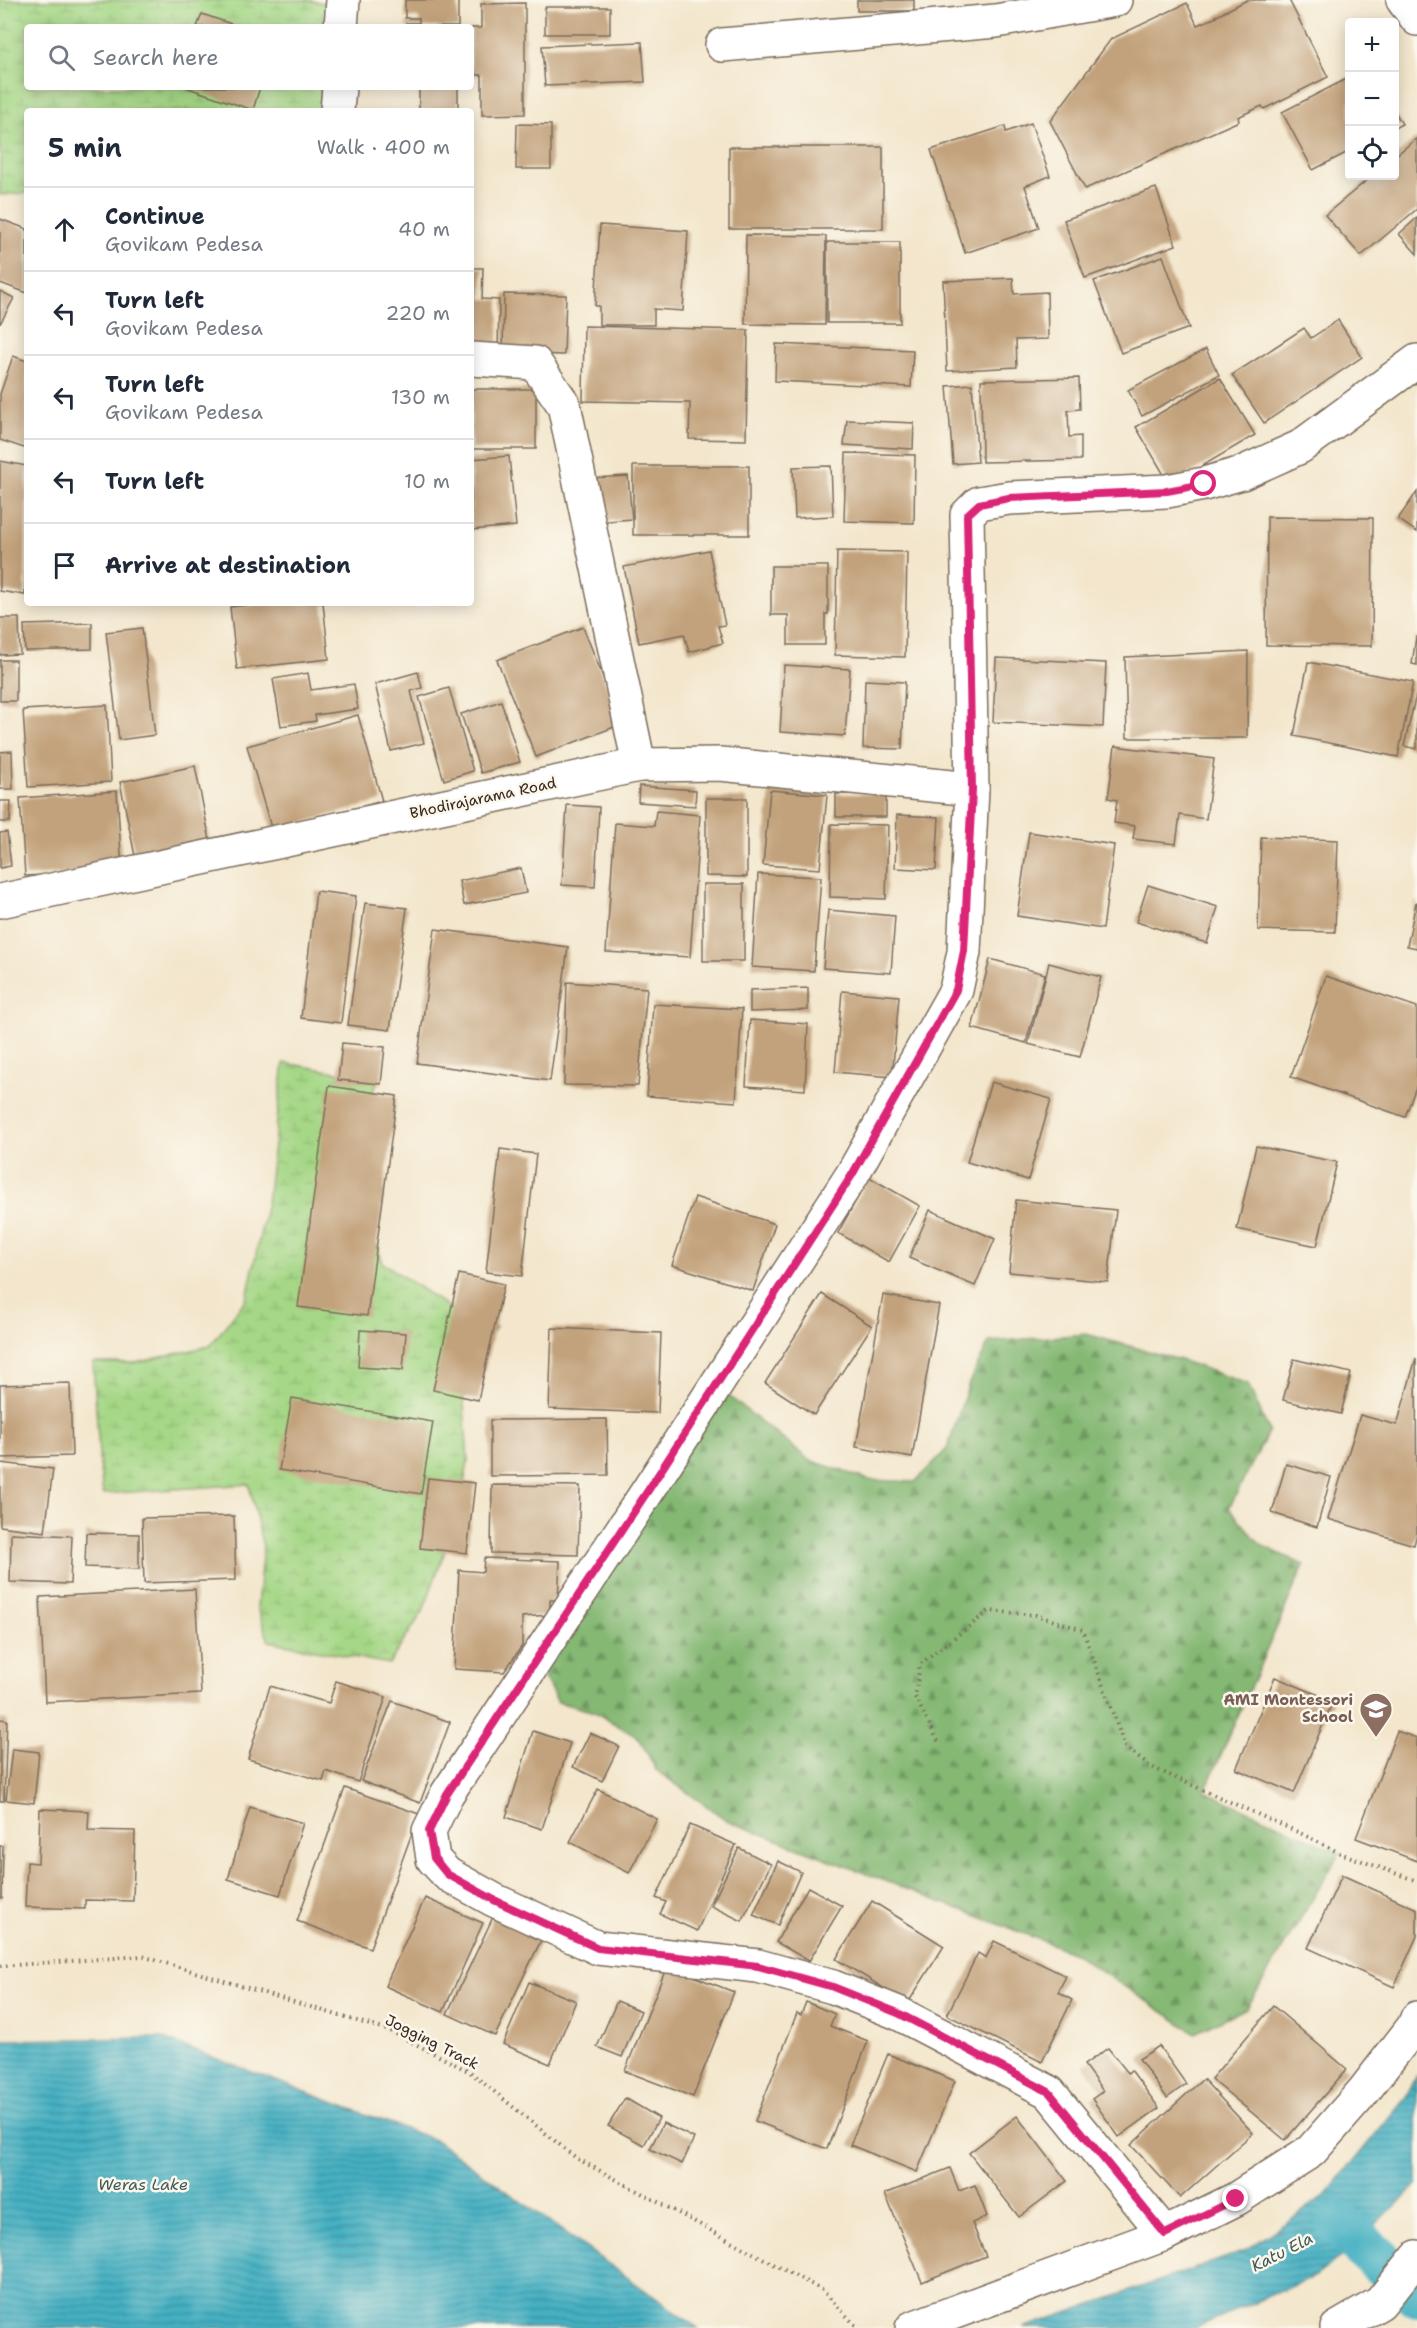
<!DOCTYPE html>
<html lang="en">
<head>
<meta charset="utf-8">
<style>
	:root { --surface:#fff; --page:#f2f2f3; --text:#1f2937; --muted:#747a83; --line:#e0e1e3 }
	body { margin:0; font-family:"Shantell Sans",sans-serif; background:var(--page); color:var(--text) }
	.controls { position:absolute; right:18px; top:18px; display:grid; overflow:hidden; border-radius:6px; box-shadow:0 3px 15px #0003 }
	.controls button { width:54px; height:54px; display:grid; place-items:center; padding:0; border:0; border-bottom:2px solid var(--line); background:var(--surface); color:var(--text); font:30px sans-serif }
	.stop { position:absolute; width:18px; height:18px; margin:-14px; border:4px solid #db2777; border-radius:50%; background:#fff }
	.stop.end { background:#db2777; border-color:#fff; box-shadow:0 2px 6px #0008 }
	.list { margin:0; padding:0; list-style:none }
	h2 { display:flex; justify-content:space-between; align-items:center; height:78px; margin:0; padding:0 24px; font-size:26px }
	h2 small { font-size:20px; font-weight:400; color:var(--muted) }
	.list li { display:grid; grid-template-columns:39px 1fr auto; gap:18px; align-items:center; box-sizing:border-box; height:84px; padding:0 24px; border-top:2px solid var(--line) }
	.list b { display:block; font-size:22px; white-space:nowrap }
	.list p { margin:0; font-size:20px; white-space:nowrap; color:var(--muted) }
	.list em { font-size:20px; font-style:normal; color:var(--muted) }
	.icon { flex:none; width:33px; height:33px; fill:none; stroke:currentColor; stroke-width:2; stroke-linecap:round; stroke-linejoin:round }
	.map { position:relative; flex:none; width:1417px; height:2328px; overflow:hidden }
	.search { position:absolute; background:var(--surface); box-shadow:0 3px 15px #0003; left:24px; top:24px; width:450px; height:66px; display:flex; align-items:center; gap:15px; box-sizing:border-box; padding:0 21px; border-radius:6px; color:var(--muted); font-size:22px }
	.panel { position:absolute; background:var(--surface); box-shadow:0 3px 15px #0003; left:24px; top:108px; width:450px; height:498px; border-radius:6px }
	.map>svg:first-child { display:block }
</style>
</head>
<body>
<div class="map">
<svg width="1417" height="2328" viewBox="0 0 1417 2328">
	<defs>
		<pattern id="forest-firs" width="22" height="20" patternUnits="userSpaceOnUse" patternTransform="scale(1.5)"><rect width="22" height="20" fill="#84b873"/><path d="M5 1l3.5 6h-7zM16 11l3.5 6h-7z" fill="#6d965e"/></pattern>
		<pattern id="wetland-marsh" width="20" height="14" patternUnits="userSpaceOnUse" patternTransform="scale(1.5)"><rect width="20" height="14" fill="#a5d786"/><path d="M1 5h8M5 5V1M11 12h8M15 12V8" fill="none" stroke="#8fb973"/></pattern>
		<pattern id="water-rules" width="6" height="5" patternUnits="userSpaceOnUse" patternTransform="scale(1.5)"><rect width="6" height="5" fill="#44b0c2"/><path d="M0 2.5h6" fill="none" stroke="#3a8f9d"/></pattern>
	</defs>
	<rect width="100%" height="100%" fill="#fbf7ec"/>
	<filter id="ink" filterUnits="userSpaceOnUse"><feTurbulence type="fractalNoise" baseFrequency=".0167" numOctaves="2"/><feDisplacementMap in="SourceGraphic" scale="12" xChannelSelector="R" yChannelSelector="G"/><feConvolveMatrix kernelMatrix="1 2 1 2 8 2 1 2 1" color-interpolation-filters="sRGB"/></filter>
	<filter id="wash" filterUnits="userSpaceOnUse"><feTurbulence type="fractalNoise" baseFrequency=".008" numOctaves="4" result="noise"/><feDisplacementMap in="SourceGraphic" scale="24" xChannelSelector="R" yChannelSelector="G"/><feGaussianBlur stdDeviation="1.35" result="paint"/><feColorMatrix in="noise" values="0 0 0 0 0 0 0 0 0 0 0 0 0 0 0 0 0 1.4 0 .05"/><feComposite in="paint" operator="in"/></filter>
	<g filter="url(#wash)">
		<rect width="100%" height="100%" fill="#f3e6cc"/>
		<!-- forest -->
		<polygon fill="url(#forest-firs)" stroke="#607148" stroke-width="1.5" points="1086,1334 1180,1360 1248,1384 1269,1431 1229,1508 1261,1545 1304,1565 1205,1791 1340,1853 1247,2008 1195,2033 1072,1952 728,1821 656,1770 639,1738 595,1712 558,1702 535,1661 716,1386 809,1460 869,1480 915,1482 947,1449 969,1383 989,1342"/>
		<!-- wetland -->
		<g fill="url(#wetland-marsh)" stroke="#708052" stroke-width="1.5">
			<polygon points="0,0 307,0 342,6 341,27 27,27 27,87 339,87 337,111 27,111 27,193 0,195"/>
			<polygon points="284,1063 378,1079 350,1165 383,1263 453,1310 496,1327 462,1378 468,1461 462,1494 445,1551 423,1611 389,1664 269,1641 257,1608 263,1547 249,1484 103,1494 100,1469 93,1363 135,1363 210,1346 247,1298 267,1202"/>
		</g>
		<!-- water -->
		<g fill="url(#water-rules)" stroke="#406d70" stroke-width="1.5">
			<polygon points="161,2038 435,2140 698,2328 0,2328 0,2040"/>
			<polygon points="1417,2075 1417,2185 1358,2243 1317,2275 1195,2328 1023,2328 1245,2251 1326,2195 1408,2094"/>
		</g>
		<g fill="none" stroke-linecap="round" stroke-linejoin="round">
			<!-- canal -->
			<polyline stroke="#44b0c2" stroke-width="46" points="1338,2223 1417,2295"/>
		</g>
		<g id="blocks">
			<!-- building -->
			<g fill="#c2a27b">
				<polygon points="405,0 458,0 458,27 406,27 406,23 419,23 419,18 405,18"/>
				<rect x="857" y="0" width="57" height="11"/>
				<polygon points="1247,0 1289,0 1328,77 1264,109 1262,106 1238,117 1239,121 1085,189 1050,121 1111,39 1187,3 1197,25 1217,17 1216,16"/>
				<polygon points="525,3 525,114 482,115 482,75 471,75 471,28 481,28 481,4"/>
				<rect x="545" y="7" width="65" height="27"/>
				<polygon points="202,14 240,27 197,27"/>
				<polygon points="642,42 645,82 545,86 542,46"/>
				<polygon points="1350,77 1350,151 1313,170 1282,112"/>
				<polygon points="185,87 260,87 253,110"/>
				<rect x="419" y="87" width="39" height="24"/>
				<polygon points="1394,110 1402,124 1394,128"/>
				<polygon points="1031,123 1050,176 1025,186 1039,228 965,253 931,150 1005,126 1006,132"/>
				<polygon points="517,124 551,125 551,169 516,169"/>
				<polygon points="1417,138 1417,209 1361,256 1325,215 1372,176 1394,176 1394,157"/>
				<rect x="729" y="147" width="154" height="82"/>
				<polygon points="1156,188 1176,245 1085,278 1064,220"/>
				<polygon points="1417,218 1417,254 1399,234"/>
				<polygon points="0,219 27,229 27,293 0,283"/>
				<polygon points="600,225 688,231 683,311 654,309 654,325 599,325 599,306 595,306"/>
				<polygon points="746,235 826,236 825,325 745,324"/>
				<rect x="827" y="242" width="73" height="81"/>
				<polygon points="1163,256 1189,328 1121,353 1094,281"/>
				<polygon points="471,268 483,268 482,299 499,300 498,350 471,345"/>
				<polygon points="1013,278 1014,294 1047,292 1048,339 1016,340 1017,367 947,371 943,281"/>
				<polygon points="0,291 14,298 0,324"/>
				<polygon points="504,294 566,295 564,355 503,353"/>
				<polygon points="1338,320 1362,357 1264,423 1232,375 1304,328 1311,338"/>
				<polygon points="584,326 748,330 746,440 689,439 690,403 583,401"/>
				<polygon points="776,344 913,350 911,387 775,381"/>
				<polygon points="1206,349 1219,375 1142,416 1128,390"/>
				<polygon points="13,356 27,361 27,449 0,440 0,394"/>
				<polygon points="1079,378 1080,409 1068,410 1069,437 1081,436 1081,460 982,462 981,380"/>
				<polygon points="1220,378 1255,435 1170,485 1136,427"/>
				<polygon points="972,384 978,462 953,464 947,386"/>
				<rect x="471" y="389" width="65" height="60"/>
				<polygon points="847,420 914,423 913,449 844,445"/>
				<polygon points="846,453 915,455 914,523 844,521"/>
				<polygon points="509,456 516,526 471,530 471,459"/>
				<polygon points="0,461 27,466 25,595 0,591"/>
				<rect x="633" y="466" width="116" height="69"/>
				<polygon points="831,466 833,516 795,518 793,467"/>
				<polygon points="628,476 632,519 597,522 593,478"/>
				<polygon points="1417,492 1417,532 1398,519"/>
				<polygon points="1267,517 1373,518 1372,646 1266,645"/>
				<polygon points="709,550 725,625 718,626 723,643 689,652 684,634 639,643 624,567"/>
				<polygon points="837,551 907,552 905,657 835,655"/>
				<polygon points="771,566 828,566 828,614 825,614 825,645 788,645 788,615 771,615"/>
				<polygon points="268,603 323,603 329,659 237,669 230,607"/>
				<polygon points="0,618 19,618 20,654 0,655"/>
				<polygon points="92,623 92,649 25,651 24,625"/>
				<polygon points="583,627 622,724 536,757 497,660"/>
				<polygon points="142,628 155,735 119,740 106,632"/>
				<polygon points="1416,637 1417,637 1417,665 1412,664"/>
				<polygon points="1248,651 1247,738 1127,738 1125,657"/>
				<polygon points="996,658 1106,663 1103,727 993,722"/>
				<rect x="0" y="660" width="16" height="41"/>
				<polygon points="1308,662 1413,682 1398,757 1294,736"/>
				<polygon points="784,665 850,669 845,736 780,732"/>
				<polygon points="418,672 422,688 411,691 424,743 391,751 375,684"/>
				<polygon points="308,673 311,690 354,684 358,709 315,715 316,721 281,726 273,679"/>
				<polygon points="865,680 905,682 902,749 863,748"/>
				<polygon points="449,688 473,771 444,780 419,697"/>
				<polygon points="1416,695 1417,695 1417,749 1404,746"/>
				<polygon points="501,701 520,762 481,773 461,714"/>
				<polygon points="107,705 111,782 28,787 23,710"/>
				<polygon points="358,715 382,801 272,831 247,746"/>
				<polygon points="1115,746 1214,759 1206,819 1180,815 1176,844 1133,839 1135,826 1114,823 1117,800 1108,798"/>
				<polygon points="12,751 13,789 0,789 0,752"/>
				<polygon points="195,766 213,855 138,871 120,782"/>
				<polygon points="639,786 696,790 695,806 638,802"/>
				<polygon points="770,790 827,795 820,869 763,865"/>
				<polygon points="117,791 122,871 25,876 20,798"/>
				<rect x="836" y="794" width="50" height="23"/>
				<polygon points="706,798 747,798 747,877 706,876"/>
				<polygon points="0,801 11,801 10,822 0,822"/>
				<polygon points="567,805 599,807 595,887 562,885"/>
				<polygon points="656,811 700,815 690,957 606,952 615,823 654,826"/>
				<polygon points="897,815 939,817 936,870 895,868"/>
				<polygon points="831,824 888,825 886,899 830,897"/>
				<polygon points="7,832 11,866 0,868 0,833"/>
				<polygon points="1029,832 1114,845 1103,929 1017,916"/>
				<polygon points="1261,837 1338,840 1335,932 1258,930"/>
				<polygon points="521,868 526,893 464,905 459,881"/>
				<polygon points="758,874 821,877 814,971 752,967"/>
				<rect x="703" y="884" width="41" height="77"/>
				<polygon points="1148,885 1218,907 1207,943 1136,922"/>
				<polygon points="316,891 356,896 341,1023 301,1018"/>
				<polygon points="1416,902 1417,902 1417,948 1407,946"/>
				<polygon points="365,903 407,908 390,1030 348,1025"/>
				<polygon points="828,910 895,916 891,973 823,968"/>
				<polygon points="435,929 568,947 550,1081 417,1063"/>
				<polygon points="990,959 1045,974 1026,1043 972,1028"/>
				<polygon points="1049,963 1101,977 1080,1057 1028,1044"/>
				<polygon points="1326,976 1417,1007 1417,1084 1405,1117 1291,1077"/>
				<polygon points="567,982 647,988 638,1086 564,1085"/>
				<polygon points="808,988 808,1010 750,1012 750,990"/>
				<polygon points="842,991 899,996 892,1077 835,1072"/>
				<polygon points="653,1004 742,1009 736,1102 647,1096"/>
				<polygon points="750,1020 808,1024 805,1090 746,1086"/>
				<polygon points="342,1043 385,1047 381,1084 338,1080"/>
				<polygon points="991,1082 1051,1099 1028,1180 967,1162"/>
				<polygon points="329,1086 397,1096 367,1316 298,1307"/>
				<polygon points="1256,1146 1337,1162 1317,1246 1237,1229"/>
				<polygon points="500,1149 536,1154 522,1276 486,1272"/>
				<polygon points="869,1177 920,1206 889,1262 838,1233"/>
				<polygon points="695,1197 775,1224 753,1291 672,1265"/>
				<polygon points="1016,1200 1116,1210 1108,1282 1009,1272"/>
				<polygon points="930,1210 995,1239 975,1286 909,1258"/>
				<polygon points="459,1274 504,1284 478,1400 433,1390"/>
				<polygon points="822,1294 872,1326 814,1415 765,1383"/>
				<polygon points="883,1295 939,1305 912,1458 856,1447"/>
				<polygon points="552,1328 661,1333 658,1413 549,1409"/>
				<polygon points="360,1330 406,1333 403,1370 358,1367"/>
				<polygon points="1416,1358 1417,1534 1414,1545 1328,1519 1360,1415 1397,1425"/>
				<polygon points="1294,1359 1351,1373 1341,1414 1283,1400"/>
				<polygon points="70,1383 72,1456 0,1458 0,1385"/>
				<polygon points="292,1398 433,1422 421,1494 279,1470"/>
				<polygon points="607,1419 608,1475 490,1476 490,1420"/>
				<polygon points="0,1463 53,1469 45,1532 0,1526"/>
				<polygon points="1286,1464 1331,1477 1317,1527 1272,1513"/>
				<polygon points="428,1478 475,1483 467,1553 420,1548"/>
				<polygon points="492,1485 580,1486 578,1555 491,1553"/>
				<polygon points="234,1516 236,1580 144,1583 142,1518"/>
				<polygon points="11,1533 72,1536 70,1584 10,1582"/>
				<polygon points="86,1533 139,1534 139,1569 85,1567"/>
				<polygon points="484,1558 560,1561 558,1600 550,1600 550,1615 522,1617 522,1646 504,1672 454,1669 459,1570 483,1572"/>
				<polygon points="195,1589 201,1694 45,1702 40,1597"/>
				<polygon points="1275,1677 1333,1701 1294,1793 1236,1769"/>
				<polygon points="336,1681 386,1697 358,1782 326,1771 323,1781 248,1759 270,1686 329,1703"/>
				<polygon points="392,1701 450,1722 420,1803 361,1781"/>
				<polygon points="0,1719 7,1720 4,1801 0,1801"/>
				<polygon points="533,1731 570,1743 542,1829 506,1817"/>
				<polygon points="1397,1731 1417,1738 1417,1861 1356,1838"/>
				<polygon points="590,1733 619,1746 602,1781 573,1767"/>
				<polygon points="12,1749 39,1752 34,1803 6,1800"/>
				<polygon points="345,1788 419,1814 370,1948 297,1921"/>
				<polygon points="598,1789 657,1819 629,1873 570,1842"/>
				<polygon points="250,1807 303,1823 280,1895 228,1879"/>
				<polygon points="40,1809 89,1811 88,1830 135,1831 133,1901 85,1900 85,1909 25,1907 27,1862 38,1863"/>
				<polygon points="690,1825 736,1845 697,1931 660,1914 666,1902 656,1898"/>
				<polygon points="0,1846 3,1846 2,1899 0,1899"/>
				<polygon points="739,1848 771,1864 742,1921 711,1906"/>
				<polygon points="778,1861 801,1872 778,1925 753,1915"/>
				<polygon points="1342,1875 1417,1909 1417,1936 1394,1987 1308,1948"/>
				<polygon points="808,1887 842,1906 809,1961 776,1942"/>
				<polygon points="425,1898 483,1923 443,2012 385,1986"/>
				<polygon points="872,1901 944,1946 908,2003 836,1959"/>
				<polygon points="495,1913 543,1936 495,2036 447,2014"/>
				<polygon points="994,1941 1066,1976 1058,1992 1072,2000 1042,2062 947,2015 978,1953 986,1958"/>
				<polygon points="667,1966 734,1992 693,2097 625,2071"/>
				<polygon points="529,1982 576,2001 550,2064 503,2044"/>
				<polygon points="617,2001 641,2011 622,2057 597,2047"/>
				<polygon points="806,2002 835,2014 830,2026 868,2041 827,2149 755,2121 797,2013 801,2015"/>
				<polygon points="1273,2006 1347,2069 1285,2140 1211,2079"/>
				<polygon points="1159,2046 1186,2084 1167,2098 1139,2059"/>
				<polygon points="1108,2048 1128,2073 1131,2070 1159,2108 1119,2137 1092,2099 1103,2091 1084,2065"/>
				<polygon points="888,2054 955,2081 917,2172 850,2145"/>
				<polygon points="1203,2079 1253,2133 1180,2198 1131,2145"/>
				<polygon points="625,2098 659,2118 644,2145 608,2126"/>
				<polygon points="1017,2116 1067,2181 1019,2217 969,2153"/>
				<polygon points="663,2123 694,2138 682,2164 650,2149"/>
				<polygon points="950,2168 959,2191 975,2185 987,2216 972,2223 986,2256 922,2282 885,2194"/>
			</g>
		</g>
	</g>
	<g filter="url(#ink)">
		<use href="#blocks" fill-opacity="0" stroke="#7b6c5b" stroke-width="1.5"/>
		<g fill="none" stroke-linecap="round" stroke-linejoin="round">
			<defs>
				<g id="minor">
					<polyline points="341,27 343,0"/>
					<polyline points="722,45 996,21 1115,0"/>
					<polyline points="337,111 339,87"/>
					<polyline points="471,359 535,363 564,405 639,765"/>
					<polyline points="0,901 639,765 720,764 972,789"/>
					<polyline points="1165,2234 1049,2092 898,2013 833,1987 758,1966 598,1948 494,1900 447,1874 433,1859 429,1831 447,1794 649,1489 852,1175 956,990 964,952 972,789 967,515 979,503 1009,498 1167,491 1204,484 1242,473 1300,447 1417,361"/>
					<polyline points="912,2328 1165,2234 1236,2199 1311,2151 1363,2092 1414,2026 1417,2018"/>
					<polyline points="1337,2328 1380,2303 1417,2257"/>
				</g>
				<polyline id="major" points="1403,0 1417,19"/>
			</defs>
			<!-- minor casing -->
			<use href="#minor" stroke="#7b6c5b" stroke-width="36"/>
			<!-- major casing -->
			<use href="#major" stroke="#7b6c5b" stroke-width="36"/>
			<!-- path -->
			<g stroke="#7b6c5b" stroke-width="4" stroke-dasharray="1.5 4.5" stroke-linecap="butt">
				<polyline points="938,1741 915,1697 920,1664 989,1611 1036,1615 1083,1630 1125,1747 1149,1766 1300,1833 1340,1853 1417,1881"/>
				<polyline points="0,1966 142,1956 390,2031 470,2072 576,2158 822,2290 858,2328"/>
			</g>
			<!-- minor -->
			<use href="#minor" stroke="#fff" stroke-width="33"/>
			<!-- major -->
			<use href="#major" stroke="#fff" stroke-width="33"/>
		</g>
	</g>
	<g fill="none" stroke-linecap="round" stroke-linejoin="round" filter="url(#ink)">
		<!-- route -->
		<polyline stroke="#db2777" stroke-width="8" points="1204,484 1167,491 1009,498 979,504 967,515 972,789 964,951 956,990 852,1175 649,1489 447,1794 429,1831 434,1858 447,1874 494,1900 598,1948 758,1966 833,1987 898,2013 1049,2092 1165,2234 1236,2199"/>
	</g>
	<!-- icons -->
	<defs>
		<symbol id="school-pin" viewBox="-11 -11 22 30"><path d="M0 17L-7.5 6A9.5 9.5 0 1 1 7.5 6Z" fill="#8d6e63" stroke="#fbf7ec"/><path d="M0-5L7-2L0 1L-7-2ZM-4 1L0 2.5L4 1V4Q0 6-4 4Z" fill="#fff"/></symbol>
	</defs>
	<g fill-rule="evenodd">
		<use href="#school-pin" x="1357" y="1690" width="38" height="52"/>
	</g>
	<g text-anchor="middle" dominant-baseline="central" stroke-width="5" stroke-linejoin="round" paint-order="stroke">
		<!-- street labels -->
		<g font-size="15" fill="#3b2a1e" stroke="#fbf7ec">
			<text transform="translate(483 798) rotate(-12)">Bhodirajarama Road</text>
			<text transform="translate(432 2042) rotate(27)">Jogging Track</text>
		</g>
		<!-- education labels -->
		<g font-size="15" font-weight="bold" fill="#785e54" stroke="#fbf7ec" text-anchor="end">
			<text x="1353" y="1700">AMI Montessori<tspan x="1353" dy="17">School</tspan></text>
		</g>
		<!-- water labels -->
		<g font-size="16" font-style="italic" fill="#3e5957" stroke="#fbf7ec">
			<text x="143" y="2184">Weras Lake</text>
			<text transform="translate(1282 2252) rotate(-27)">Katu Ela</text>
		</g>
	</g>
</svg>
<div class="controls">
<button>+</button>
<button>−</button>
<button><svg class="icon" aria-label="locate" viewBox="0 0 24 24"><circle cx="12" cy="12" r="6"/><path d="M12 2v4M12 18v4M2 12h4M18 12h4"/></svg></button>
</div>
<div class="stop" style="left:1204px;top:484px"></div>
<div class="stop end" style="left:1236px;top:2199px"></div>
<div class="search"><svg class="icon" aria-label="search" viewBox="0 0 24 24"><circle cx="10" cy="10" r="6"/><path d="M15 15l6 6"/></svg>Search here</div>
<section class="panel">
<h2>5 min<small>Walk · 400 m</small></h2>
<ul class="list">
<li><svg class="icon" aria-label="ahead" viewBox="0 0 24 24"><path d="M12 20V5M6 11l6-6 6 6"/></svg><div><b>Continue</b><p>Govikam Pedesa</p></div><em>40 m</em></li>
<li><svg class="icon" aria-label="left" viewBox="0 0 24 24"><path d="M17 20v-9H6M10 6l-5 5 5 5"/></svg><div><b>Turn left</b><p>Govikam Pedesa</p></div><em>220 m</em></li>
<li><svg class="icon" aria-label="left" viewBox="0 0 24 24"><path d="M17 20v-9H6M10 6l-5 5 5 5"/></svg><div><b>Turn left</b><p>Govikam Pedesa</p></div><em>130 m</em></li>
<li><svg class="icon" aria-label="left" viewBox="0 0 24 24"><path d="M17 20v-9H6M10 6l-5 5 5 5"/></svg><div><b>Turn left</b></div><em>10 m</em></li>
<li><svg class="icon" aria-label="arrive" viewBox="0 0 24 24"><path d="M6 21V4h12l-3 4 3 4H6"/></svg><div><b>Arrive at destination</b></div></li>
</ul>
</section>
</div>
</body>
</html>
